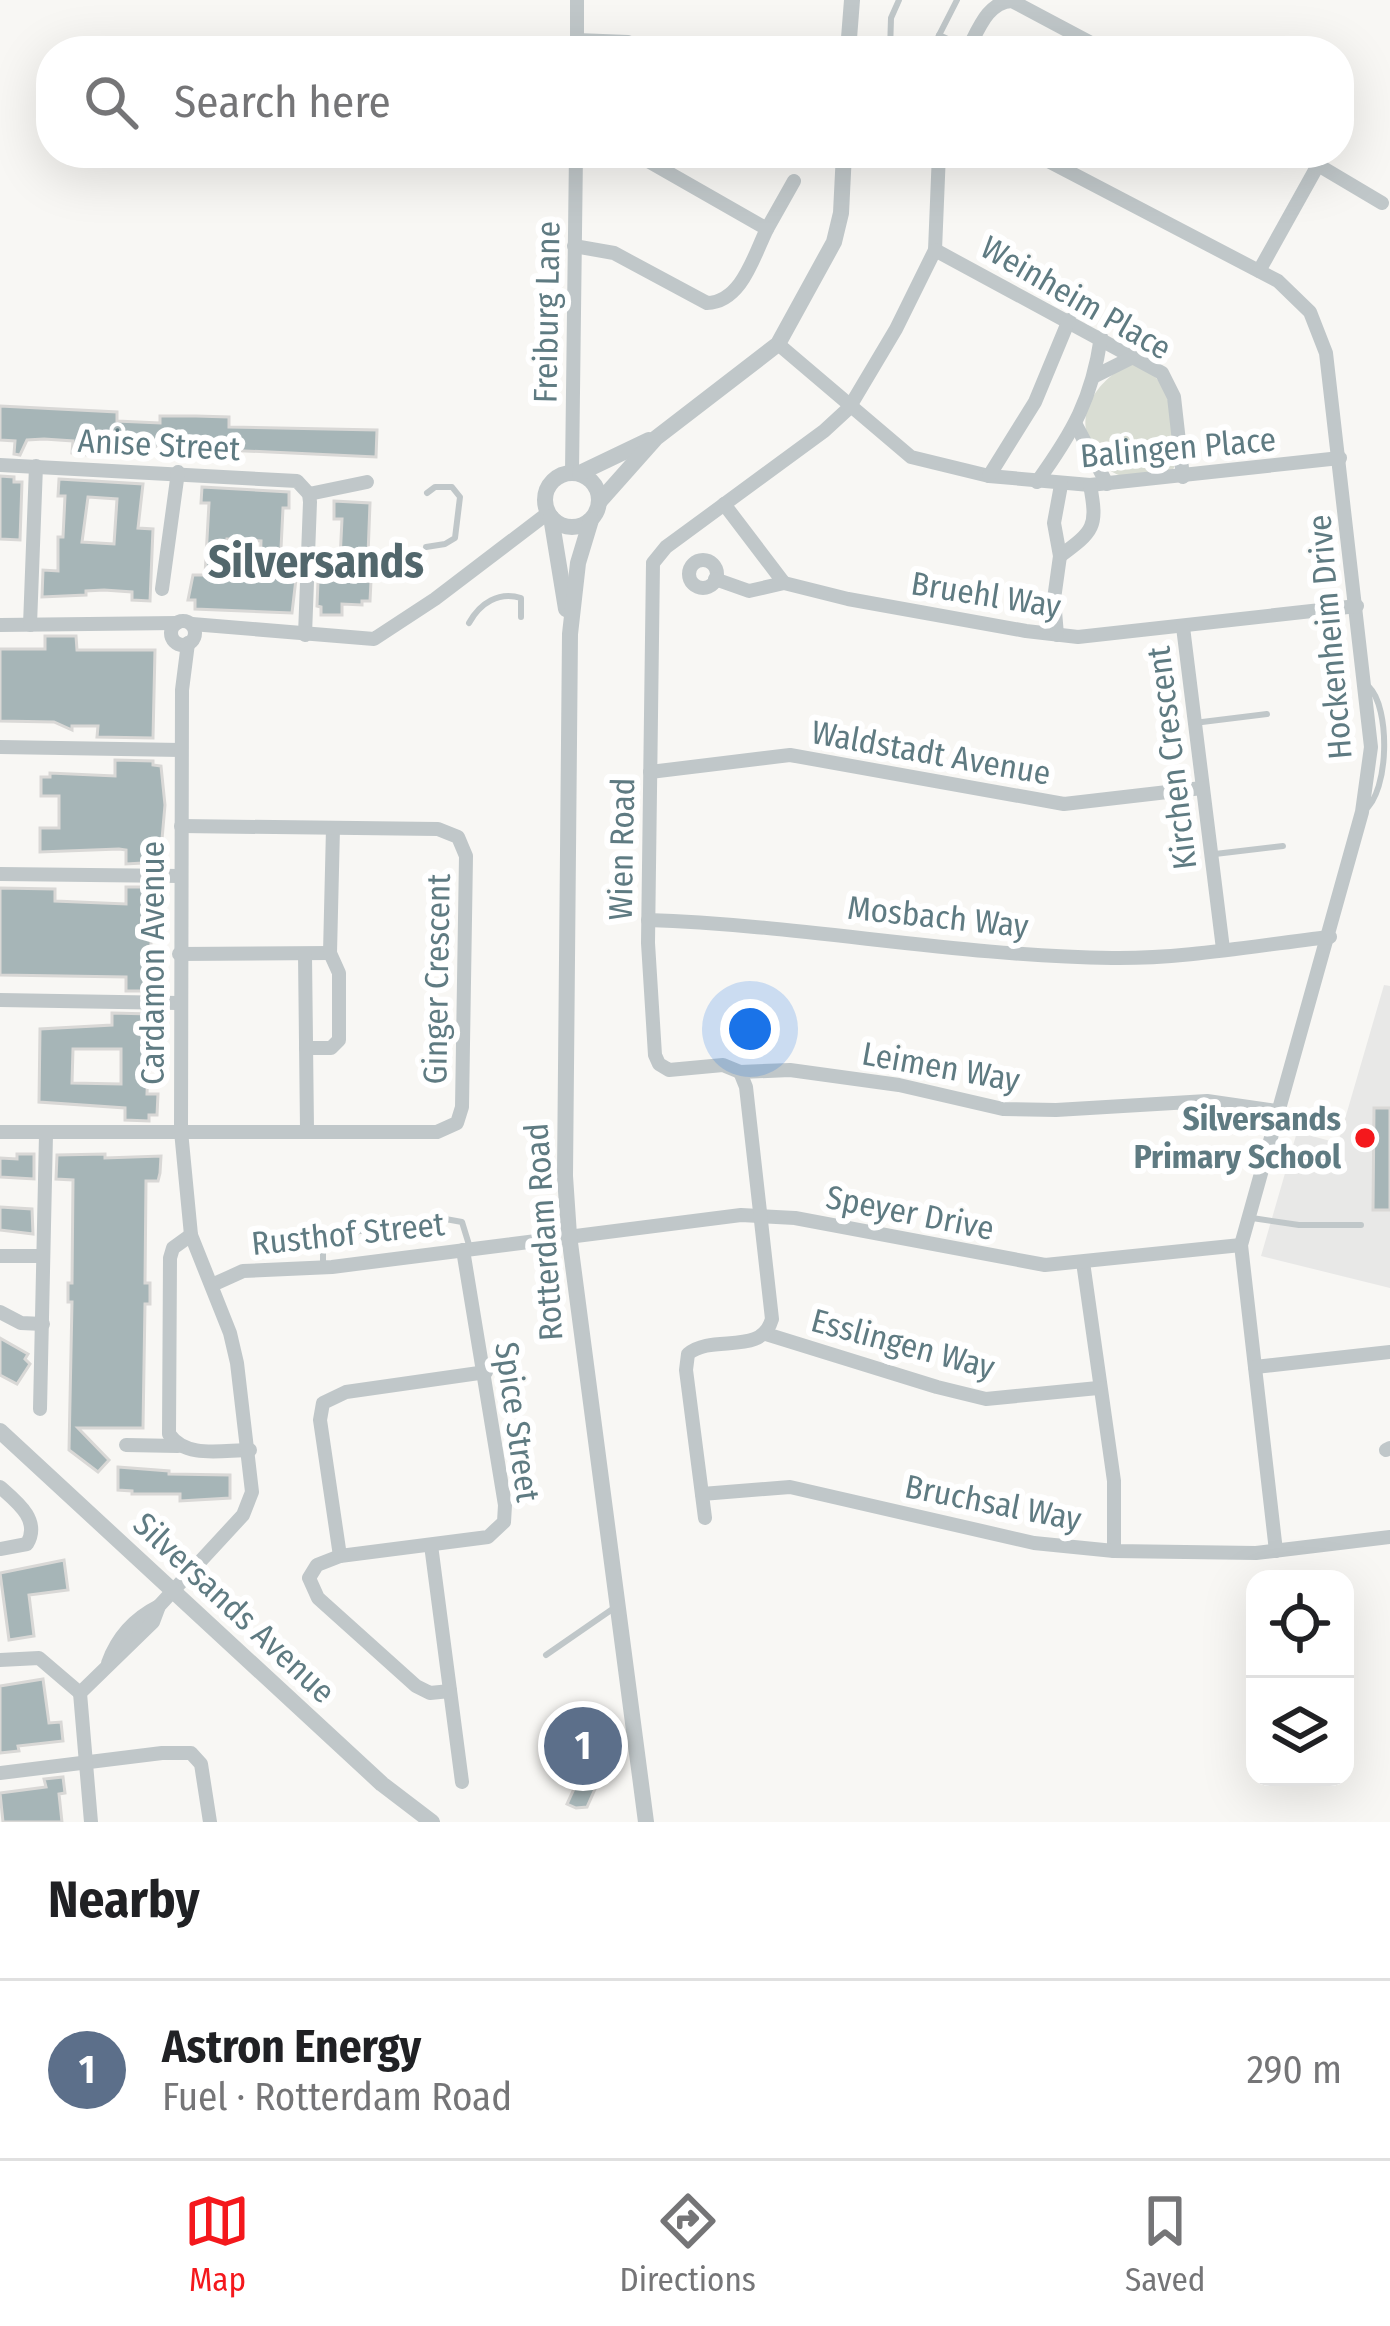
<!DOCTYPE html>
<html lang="en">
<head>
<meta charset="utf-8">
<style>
	:root { --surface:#fff; --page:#f6f6f6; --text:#202124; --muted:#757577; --line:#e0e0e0; --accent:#f4181c }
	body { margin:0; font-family:"Fira Sans Condensed",sans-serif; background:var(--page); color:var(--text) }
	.controls { position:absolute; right:36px; bottom:36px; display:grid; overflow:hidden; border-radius:24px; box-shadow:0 12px 48px #0002 }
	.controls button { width:108px; height:108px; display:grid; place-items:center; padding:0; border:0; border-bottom:3px solid var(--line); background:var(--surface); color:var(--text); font:60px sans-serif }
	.you { position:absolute; left:750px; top:1029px; width:42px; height:42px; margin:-30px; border:9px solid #fff; border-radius:50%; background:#1a73e8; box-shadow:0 0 0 18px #1a73e833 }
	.badge { display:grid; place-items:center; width:78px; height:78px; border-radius:50%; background:var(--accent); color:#fff; font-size:39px; font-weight:700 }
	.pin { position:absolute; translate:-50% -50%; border:6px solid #fff; box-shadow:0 3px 12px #0006 }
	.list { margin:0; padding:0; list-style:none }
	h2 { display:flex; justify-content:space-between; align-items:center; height:156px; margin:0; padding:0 48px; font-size:51px }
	h2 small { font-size:39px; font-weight:400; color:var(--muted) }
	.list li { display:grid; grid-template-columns:78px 1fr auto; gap:36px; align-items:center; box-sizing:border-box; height:180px; padding:0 48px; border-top:3px solid var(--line) }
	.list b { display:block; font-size:45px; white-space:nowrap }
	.list p { margin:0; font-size:39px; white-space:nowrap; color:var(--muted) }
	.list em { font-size:39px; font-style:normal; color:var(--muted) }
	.icon { flex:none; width:66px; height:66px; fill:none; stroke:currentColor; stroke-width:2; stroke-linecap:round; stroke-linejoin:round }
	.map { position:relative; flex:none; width:1390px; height:1822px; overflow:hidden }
	.search { position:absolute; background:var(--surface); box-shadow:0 12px 48px #0002; left:36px; right:36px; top:36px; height:132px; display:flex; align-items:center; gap:30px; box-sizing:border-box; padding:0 42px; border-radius:48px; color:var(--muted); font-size:45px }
	.sheet { height:336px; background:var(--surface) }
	nav { display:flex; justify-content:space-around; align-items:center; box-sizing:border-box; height:168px; border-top:3px solid var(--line); background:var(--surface); font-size:33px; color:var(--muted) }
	nav a { display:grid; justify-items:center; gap:6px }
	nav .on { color:var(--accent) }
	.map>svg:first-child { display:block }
</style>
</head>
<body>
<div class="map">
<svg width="1390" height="1822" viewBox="0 0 1390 1822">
	<rect width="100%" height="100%" fill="#f8f7f4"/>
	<!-- built -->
	<polygon fill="#e8e8e7" points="1384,985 1390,986 1390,1288 1261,1256 1297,1132 1338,1143"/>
	<!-- green -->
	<path fill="#d9ddd3" d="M1129,364C1177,372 1171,425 1176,464L1171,473C1155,475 1137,480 1122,476C1107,472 1102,463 1094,450C1072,415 1096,382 1129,364Z"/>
	<!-- building -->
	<g fill="#a6b5b7" stroke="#d9d8d6" stroke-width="3" fill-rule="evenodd">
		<polygon points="0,406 117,412 117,421 160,423 160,416 196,416 229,417 229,427 377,430 376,457 116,445 88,445 88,455 72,453 73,441 44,439 27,440 20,455 14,454 15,441 0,440"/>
		<polygon points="0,476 14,477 14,482 22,482 20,540 0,539"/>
		<path d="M59,479L143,484L138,528L153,529L150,601L132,600V592L104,590L86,591V595L42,597L43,570L58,571V537H63L65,496H58ZM88,497L117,499L114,544L82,542Z"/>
		<path d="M202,487L289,492V508H283L280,569V578L296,579L292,613L195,609V600H188L193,575H205L209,503H201ZM227,539L261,541L260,567L226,566Z"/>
		<polygon points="334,501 370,503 367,581 371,581 370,601 362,601 362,605 342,604 342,615 321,615 321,607 317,606 318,581 339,580 342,519 334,519"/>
		<polygon points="45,636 76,636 77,650 155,650 153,738 97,737 98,726 72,726 72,730 54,722 0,721 0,649 45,649"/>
		<polygon points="115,760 153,761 153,765 161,766 165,805 160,862 126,864 126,850 119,849 40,852 40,828 59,828 59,796 41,796 41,777 50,777 50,773 115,776"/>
		<polygon points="126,887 151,887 151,991 126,991 126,977 0,975 0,888 55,889 55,901 126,904"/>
		<path d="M112,1013L150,1014L147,1094H158L157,1115H149V1121L125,1120V1108L39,1102L40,1029L112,1025ZM73,1049H121V1084L72,1083Z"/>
		<polygon points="1374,1108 1390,1108 1390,1210 1373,1210"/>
		<polygon points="17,1154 34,1154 34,1179 0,1177 0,1158 17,1159"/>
		<polygon points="105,1154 105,1158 161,1156 160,1173 158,1181 146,1181 145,1283 150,1283 150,1304 145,1304 143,1428 78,1428 109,1460 98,1472 69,1450 72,1302 68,1302 68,1283 72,1283 73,1180 56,1179 57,1155"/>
		<polygon points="0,1207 32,1209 33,1234 0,1230"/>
		<polygon points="0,1338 28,1354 25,1359 30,1364 17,1384 0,1375"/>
		<polygon points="118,1467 169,1471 169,1474 230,1475 230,1498 180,1501 180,1494 132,1494 132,1491 118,1490"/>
		<polygon points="64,1560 68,1590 29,1595 34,1636 9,1640 0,1573"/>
		<polygon points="43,1679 49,1723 61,1722 63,1741 18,1746 19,1751 0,1753 0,1686"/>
		<polygon points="592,1724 599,1780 587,1807 576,1808 567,1804 578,1780 571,1727"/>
		<polygon points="63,1777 65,1793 59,1794 62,1822 3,1822 0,1793 46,1787 44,1779"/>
	</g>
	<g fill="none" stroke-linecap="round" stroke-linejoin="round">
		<!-- service -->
		<g stroke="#c0c7c9" stroke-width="6">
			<polyline points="939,35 965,47"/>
			<polyline points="890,51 891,18 899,0"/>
			<polyline points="931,51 957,0"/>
			<polyline points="444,159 444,153"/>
			<polyline points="491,164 492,153"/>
			<polyline points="426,547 445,544 455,538 460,497 452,487 435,487 427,493"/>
			<path d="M469,623C480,603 499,591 521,598V617"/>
			<polyline points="1194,723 1267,714"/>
			<path d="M1364,811C1390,791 1390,707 1369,687"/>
			<polyline points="1215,854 1283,846"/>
			<polyline points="1252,1218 1299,1225 1361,1225"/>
			<polyline points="323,1265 323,1237 440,1218 462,1222 470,1248"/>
			<polyline points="546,1655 614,1608"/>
		</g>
		<!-- minor -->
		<g stroke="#c0c7c9" stroke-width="14">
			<polyline points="577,40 628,42 647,51"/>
			<polyline points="577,51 577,0"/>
			<path d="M967,51C978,31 987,2 1012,1L1106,51"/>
			<polyline points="939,153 935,250 896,329 849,408 824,431 666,547 653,563 648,943 655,1055 659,1064 669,1070 723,1065 740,1072 790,1070 899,1085 1003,1109 1056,1110 1207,1101 1277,1111"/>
			<polyline points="1033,153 1278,281 1310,312 1326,353 1371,747 1362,812 1241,1245 1276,1551"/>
			<polyline points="1318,165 1382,203"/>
			<polyline points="767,229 794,181"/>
			<path d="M574,246L614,253L707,303C742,302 754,255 767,229L634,153"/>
			<polyline points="935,250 1162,373 1174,397 1183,477"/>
			<polyline points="1259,271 1318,165 1298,153"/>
			<polyline points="778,344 911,457 989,476 1090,485 1340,458"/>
			<polyline points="1095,376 1135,356"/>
			<polyline points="1076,425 1107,484"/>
			<polyline points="0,465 297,481 309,494 310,502 305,635"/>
			<polyline points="572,472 576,153"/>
			<polyline points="989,476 1035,402 1069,320"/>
			<path d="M1037,482C1073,432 1092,399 1101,337"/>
			<polyline points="309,494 367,482"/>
			<polyline points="724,504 784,583"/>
			<path d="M1060,556C1094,531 1098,527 1090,485"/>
			<circle cx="703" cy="574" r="14"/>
			<polyline points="715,579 749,591 784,583 848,599 1026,631 1078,637 1357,606"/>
			<polyline points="162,589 178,472"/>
			<circle cx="183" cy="633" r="12"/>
			<polyline points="192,624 374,639 435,599 548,513"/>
			<polyline points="0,625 177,623"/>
			<polyline points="30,625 36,466"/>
			<polyline points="1183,627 1223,949"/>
			<polyline points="1057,635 1054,599 1060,556 1054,523 1061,485"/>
			<polyline points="0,747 181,750"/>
			<polyline points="650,772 790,755 1064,804 1202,788"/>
			<polyline points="0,874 180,876"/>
			<path d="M648,920C803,925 956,956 1112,958C1184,959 1258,945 1330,937"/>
			<polyline points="179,954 330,953"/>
			<polyline points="305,955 307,1129"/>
			<polyline points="0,1000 178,1003"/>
			<polyline points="306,1048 331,1048 339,1040 339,973 330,953 333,828"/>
			<polyline points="0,1132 437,1132 457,1123 462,1107 466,856 458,837 438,829 181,826"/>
			<path d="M191,1235L173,1248L170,1258L169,1434C186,1459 222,1450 250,1450"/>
			<polyline points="0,1256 43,1256"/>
			<polyline points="1083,1262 1114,1481 1114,1551"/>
			<polyline points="212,1285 243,1271 332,1267 741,1215 795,1218 1045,1265 1241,1245"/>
			<polyline points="0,1312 21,1323 43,1324"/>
			<polyline points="766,1334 937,1387 986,1399 1098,1388"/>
			<polyline points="1255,1367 1390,1352"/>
			<polyline points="40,1409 46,1134"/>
			<polyline points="126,1445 178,1446"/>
			<polyline points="1386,1450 1390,1448"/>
			<path d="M0,1487C17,1502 41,1520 27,1544L0,1549"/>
			<polyline points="702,1494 790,1487 1034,1543 1114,1551 1256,1553 1390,1537"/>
			<path d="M705,1518L686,1370L688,1354C713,1333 761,1357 772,1319L746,1087L740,1072"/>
			<polyline points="431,1545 462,1782"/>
			<polyline points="340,1556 320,1420 323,1403 346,1392 486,1372"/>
			<polyline points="0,1660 39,1658 80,1693"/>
			<path d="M108,1663C117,1638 135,1618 159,1606"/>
			<polyline points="450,1691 430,1693 416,1686 318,1598 309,1578 317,1565 340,1556 488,1537 504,1522 505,1505 463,1250"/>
			<polyline points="0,1773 162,1753 191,1753 201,1764 210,1822"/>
			<polyline points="91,1822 80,1693 153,1622 159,1606 243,1515 252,1492 237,1363 230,1333 191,1235 181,1131 182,690 188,643"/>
		</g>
		<!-- tertiary -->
		<g stroke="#c0c7c9" stroke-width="16">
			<polyline points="848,51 852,0"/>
			<circle cx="572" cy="500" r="27"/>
			<polyline points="580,473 649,440"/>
			<polyline points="600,501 656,438 778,344 834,242 841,213 844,153"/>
			<polyline points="551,517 566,609"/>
			<polyline points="591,520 578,563 570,634 565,1176 569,1235 646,1822"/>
			<polyline points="0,1431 382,1784 432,1822"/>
		</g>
	</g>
	<!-- markers -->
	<circle fill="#f4181c" stroke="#fff" stroke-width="4.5" cx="1365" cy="1138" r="12"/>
	<g text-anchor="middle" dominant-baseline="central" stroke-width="12" stroke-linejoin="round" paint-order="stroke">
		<!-- street labels -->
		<g font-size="33" fill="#5f7b82" stroke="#fff">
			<text transform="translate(1076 298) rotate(30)">Weinheim Place</text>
			<text transform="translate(547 312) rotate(-89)">Freiburg Lane</text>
			<text transform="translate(159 445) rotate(3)">Anise Street</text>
			<text transform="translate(1178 448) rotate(-5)">Balingen Place</text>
			<text transform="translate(986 595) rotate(9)">Bruehl Way</text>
			<text transform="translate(1330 637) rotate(-95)">Hockenheim Drive</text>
			<text transform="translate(931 753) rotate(10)">Waldstadt Avenue</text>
			<text transform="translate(1172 758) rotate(-97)">Kirchen Crescent</text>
			<text transform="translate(622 849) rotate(-89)">Wien Road</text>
			<text transform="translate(938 917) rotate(6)">Mosbach Way</text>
			<text transform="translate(153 963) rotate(-90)">Cardamon Avenue</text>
			<text transform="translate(437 979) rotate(-89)">Ginger Crescent</text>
			<text transform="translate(941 1067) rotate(10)">Leimen Way</text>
			<text transform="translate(910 1213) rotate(11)">Speyer Drive</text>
			<text transform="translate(544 1232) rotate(-94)">Rotterdam Road</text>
			<text transform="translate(348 1234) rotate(-6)">Rusthof Street</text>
			<text transform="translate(903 1344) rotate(15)">Esslingen Way</text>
			<text transform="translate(517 1422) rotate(82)">Spice Street</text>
			<text transform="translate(993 1503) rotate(11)">Bruchsal Way</text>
			<text transform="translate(234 1608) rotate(43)">Silversands Avenue</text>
		</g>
		<!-- poi labels -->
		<g font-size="33" font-weight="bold" fill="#5f7b82" stroke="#fff" text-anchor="end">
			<text x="1341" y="1119">Silversands<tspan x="1341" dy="38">Primary School</tspan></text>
		</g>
		<!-- district labels -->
		<g font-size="45" font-weight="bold" fill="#52676c" stroke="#fff">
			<text x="316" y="562">Silversands</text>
		</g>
	</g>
</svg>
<div class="controls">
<button><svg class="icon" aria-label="locate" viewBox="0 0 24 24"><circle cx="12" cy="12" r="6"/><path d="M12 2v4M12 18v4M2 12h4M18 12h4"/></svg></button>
<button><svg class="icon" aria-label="layers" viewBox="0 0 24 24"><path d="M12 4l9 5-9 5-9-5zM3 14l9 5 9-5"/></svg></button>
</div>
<div class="you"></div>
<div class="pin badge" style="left:583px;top:1746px;background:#5c6f8a">1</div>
<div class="search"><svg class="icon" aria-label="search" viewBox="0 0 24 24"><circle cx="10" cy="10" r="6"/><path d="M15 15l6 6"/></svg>Search here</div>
</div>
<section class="sheet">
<h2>Nearby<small></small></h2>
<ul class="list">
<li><span class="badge" style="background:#5c6f8a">1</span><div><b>Astron Energy</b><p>Fuel · Rotterdam Road</p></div><em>290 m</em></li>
</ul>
</section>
<nav>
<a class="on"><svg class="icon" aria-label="map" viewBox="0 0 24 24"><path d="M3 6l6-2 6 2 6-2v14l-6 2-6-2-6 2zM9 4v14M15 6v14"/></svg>Map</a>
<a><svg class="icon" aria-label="directions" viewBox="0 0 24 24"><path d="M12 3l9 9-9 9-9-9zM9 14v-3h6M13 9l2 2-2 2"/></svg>Directions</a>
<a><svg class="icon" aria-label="saved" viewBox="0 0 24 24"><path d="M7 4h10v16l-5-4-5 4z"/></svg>Saved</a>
</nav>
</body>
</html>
